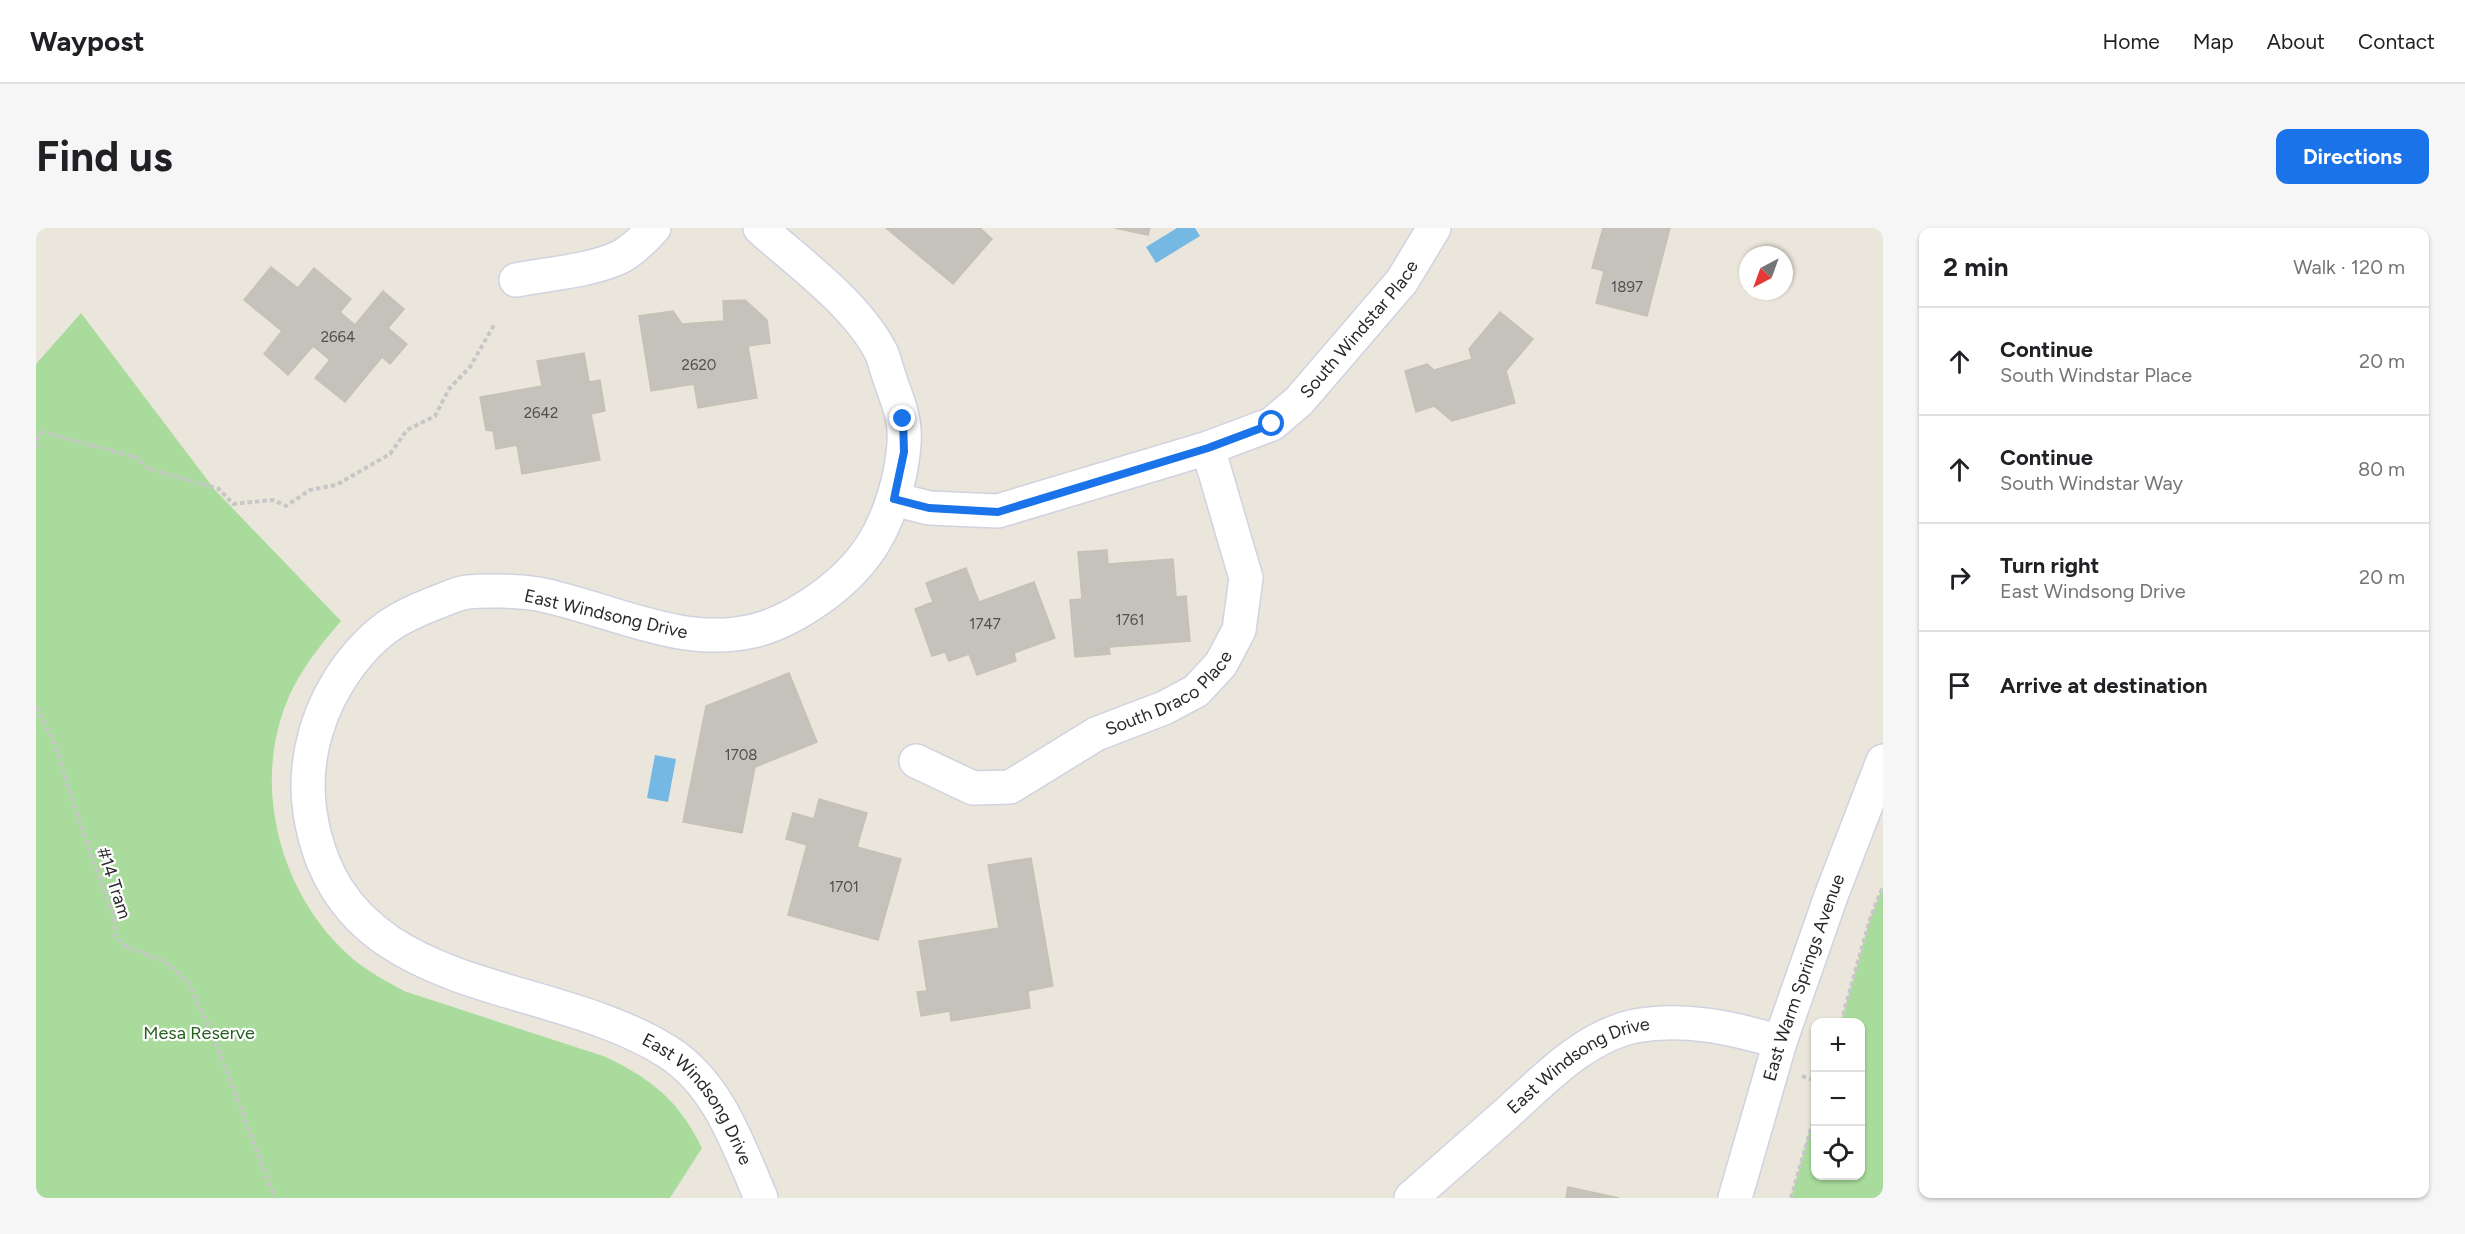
<!DOCTYPE html>
<html lang="en">
<head>
<meta charset="utf-8">
<style>
	:root { --surface:#fff; --page:#f6f6f6; --text:#202124; --muted:#757577; --line:#e0e0e0; --accent:#1a73e8 }
	body { margin:0; font-family:Figtree,sans-serif; background:var(--page); color:var(--text) }
	.controls { position:absolute; right:18px; bottom:18px; display:grid; overflow:hidden; border-radius:12px; box-shadow:0 2px 4px #0004 }
	.controls button { width:54px; height:54px; display:grid; place-items:center; padding:0; border:0; border-bottom:2px solid var(--line); background:var(--surface); color:var(--text); font:30px sans-serif }
	.compass { position:absolute; left:1703px; top:18px; width:54px; height:54px; border-radius:50%; background:var(--surface); box-shadow:0 2px 4px #0004; rotate:221deg }
	.stop { position:absolute; width:18px; height:18px; margin:-14px; border:4px solid #1a73e8; border-radius:50%; background:#fff }
	.stop.end { background:#1a73e8; border-color:#fff; box-shadow:0 2px 6px #0008 }
	.list { margin:0; padding:0; list-style:none }
	h2 { display:flex; justify-content:space-between; align-items:center; height:78px; margin:0; padding:0 24px; font-size:26px }
	h2 small { font-size:20px; font-weight:400; color:var(--muted) }
	.list li { display:grid; grid-template-columns:39px 1fr auto; gap:18px; align-items:center; box-sizing:border-box; height:108px; padding:0 24px; border-top:2px solid var(--line) }
	.list b { display:block; font-size:22px; white-space:nowrap }
	.list p { margin:0; font-size:20px; white-space:nowrap; color:var(--muted) }
	.list em { font-size:20px; font-style:normal; color:var(--muted) }
	.icon { flex:none; width:33px; height:33px; fill:none; stroke:currentColor; stroke-width:2; stroke-linecap:round; stroke-linejoin:round }
	.map { position:relative; flex:none; width:1847px; height:970px; overflow:hidden; border-radius:12px }
	header { display:flex; align-items:center; gap:36px; box-sizing:border-box; height:84px; padding:0 30px; background:var(--surface); border-bottom:2px solid var(--line) }
	header strong { font-size:28px }
	nav { display:flex; gap:33px; margin-inline-start:auto; font-size:21px }
	.intro { display:flex; align-items:center; justify-content:space-between; box-sizing:border-box; height:144px; padding:0 36px }
	h1 { margin:0; font-size:42px }
	.button { padding:15px 27px; border-radius:12px; background:var(--accent); color:#fff; font-size:21px; font-weight:700 }
	main { display:flex; gap:36px; padding:0 36px }
	aside { flex:1; background:var(--surface); border-radius:12px; box-shadow:0 2px 4px #0004 }
	.map>svg:first-child { display:block }
</style>
</head>
<body>
<header>
<strong>Waypost</strong>
<nav><a>Home</a><a>Map</a><a>About</a><a>Contact</a></nav>
</header>
<div class="intro"><h1>Find us</h1><a class="button">Directions</a></div>
<main>
<div class="map">
<svg width="1847" height="970" viewBox="0 0 1847 970">
	<rect width="100%" height="100%" fill="#eae6db"/>
	<!-- green -->
	<g fill="#a9dc9c">
		<path d="M45,85L179,262L305,393C287,414 270,435 257,460C212,550 242,667 317,731C333,744 350,753 368,763L570,829C617,852 643,873 666,920L634,970H0V136Z"/>
		<polygon points="1847,658 1847,970 1755,970 1779,883 1780,948 1824,948 1824,794 1805,794 1834,691"/>
	</g>
	<!-- water -->
	<g fill="#76b8e4">
		<polygon points="1141,0 1159,0 1164,8 1120,35 1110,19"/>
		<polygon points="619,527 640,531 632,574 611,570"/>
	</g>
	<!-- building -->
	<g fill="#c5c2bb" stroke="#c5c1b5" stroke-width="1.5">
		<polygon points="850,0 944,0 956,11 917,56"/>
		<polygon points="1079,0 1114,0 1112,7"/>
		<polygon points="1567,0 1634,0 1611,88 1560,75 1568,43 1556,40"/>
		<polygon points="235,39 262,60 278,40 315,71 304,84 319,97 347,63 368,81 352,100 371,116 354,136 346,129 309,174 279,150 294,132 277,118 252,147 228,126 246,103 208,72"/>
		<polygon points="709,72 731,92 734,115 712,118 721,170 662,180 658,156 615,163 603,88 637,83 646,96 688,93 687,73"/>
		<polygon points="1464,84 1497,111 1470,143 1479,175 1416,193 1398,178 1380,184 1369,143 1391,136 1398,142 1436,131 1433,121"/>
		<polygon points="548,125 553,154 564,152 569,183 555,186 564,232 486,246 481,217 460,221 457,203 450,202 444,169 506,158 501,133"/>
		<polygon points="1071,322 1072,336 1137,331 1140,369 1150,368 1154,413 1073,419 1074,426 1039,429 1034,372 1046,371 1042,324"/>
		<polygon points="930,340 943,374 998,354 1019,410 978,425 980,433 941,447 933,426 913,433 909,424 896,428 879,381 897,374 890,355"/>
		<polygon points="753,445 781,514 719,539 706,605 647,594 670,478"/>
		<polygon points="783,571 831,585 821,619 865,631 842,712 752,687 771,617 750,611 757,585 778,591"/>
		<polygon points="995,630 1017,758 992,763 994,780 915,793 914,783 885,788 881,764 891,763 883,713 963,700 952,637"/>
		<polygon points="1532,959 1583,970 1530,970"/>
	</g>
	<g fill="none" stroke-linecap="round" stroke-linejoin="round">
		<defs>
			<g id="minor">
				<path id="s1" d="M724,0C764,36 822,77 846,126C849,134 851,143 854,151C858,164 865,179 867,193C870,210 867,228 864,245C852,299 832,335 787,368C765,384 743,397 717,403C643,420 573,380 502,366C484,363 451,362 432,364C421,365 410,371 399,375C360,390 341,402 315,435C283,477 266,531 274,584C302,773 508,745 632,824C683,857 702,917 725,970"/>
				<path d="M480,52C511,46 553,43 582,30C595,24 608,11 618,0"/>
				<path id="s2" d="M858,271L893,280L962,283L1172,220L1236,196L1263,173L1366,53L1398,0"/>
				<path id="s3" d="M880,533L937,560L974,559L1060,506L1128,480L1160,463L1185,436L1203,402L1210,350L1172,220"/>
				<path id="s4" d="M1375,970C1406,943 1437,915 1468,888C1506,854 1547,809 1599,798C1649,789 1697,800 1744,814"/>
				<path id="s5" d="M1699,970L1744,814L1795,668L1847,533"/>
			</g>
		</defs>
		<!-- minor casing -->
		<use href="#minor" stroke="#d1d2e0" stroke-width="36"/>
		<!-- path -->
		<g stroke="#c7c7c7" stroke-width="4" stroke-dasharray="4.5 3" stroke-linecap="butt">
			<polyline points="0,220 3,207 7,204 99,229 113,241 183,261 197,276 237,272 250,278 274,262 300,257 354,226 371,202 399,188 413,161 434,139 458,97"/>
			<polyline points="0,479 19,516 41,587 78,689 79,707 87,717 129,734 152,754 178,810 239,970"/>
			<polyline points="1805,794 1834,691 1847,658"/>
			<polyline points="1766,848 1780,853"/>
			<polyline points="1755,970 1780,883"/>
		</g>
		<!-- minor -->
		<use href="#minor" stroke="#fff" stroke-width="33"/>
	</g>
	<g fill="none" stroke-linecap="round" stroke-linejoin="round">
		<!-- route -->
		<polyline stroke="#1a73e8" stroke-width="8" points="867,191 868,224 858,271 893,280 962,284 1172,220 1236,196"/>
	</g>
	<g text-anchor="middle" dominant-baseline="central" stroke-width="4.5" stroke-linejoin="round" paint-order="stroke">
		<!-- number labels -->
		<g font-size="15" fill="#504f4e">
			<text x="1591" y="59">1897</text>
			<text x="302" y="109">2664</text>
			<text x="663" y="137">2620</text>
			<text x="505" y="185">2642</text>
			<text x="1094" y="392">1761</text>
			<text x="949" y="396">1747</text>
			<text x="705" y="527">1708</text>
			<text x="808" y="659">1701</text>
		</g>
		<!-- street labels -->
		<g font-size="18" fill="#292929" stroke="#fff">
			<text stroke="none"><textPath href="#s2" startOffset="522">South Windstar Place</textPath></text>
			<text transform="translate(570 386) rotate(13)">East Windsong Drive</text>
			<text stroke="none"><textPath href="#s3" startOffset="286">South Draco Place</textPath></text>
			<text transform="translate(78 655) rotate(72)">#14 Tram</text>
			<text stroke="none"><textPath href="#s5" startOffset="231">East Warm Springs Avenue</textPath></text>
			<text stroke="none"><textPath href="#s4" startOffset="216">East Windsong Drive</textPath></text>
			<text stroke="none"><textPath href="#s1" startOffset="1629">East Windsong Drive</textPath></text>
		</g>
		<!-- park labels -->
		<g font-size="18" fill="#245f1f" stroke="#fff">
			<text x="163" y="805">Mesa Reserve</text>
		</g>
	</g>
</svg>
<div class="controls">
<button>+</button>
<button>−</button>
<button><svg class="icon" aria-label="locate" viewBox="0 0 24 24"><circle cx="12" cy="12" r="6"/><path d="M12 2v4M12 18v4M2 12h4M18 12h4"/></svg></button>
</div>
<svg class="compass" viewBox="-18 -18 36 36"><path d="M0-13l5 13h-10z" fill="#e53935"/><path d="M0 13l5-13h-10z" fill="#757577"/></svg>
<div class="stop" style="left:1236px;top:196px"></div>
<div class="stop end" style="left:867px;top:191px"></div>
</div>
<aside>
<h2>2 min<small>Walk · 120 m</small></h2>
<ul class="list">
<li><svg class="icon" aria-label="ahead" viewBox="0 0 24 24"><path d="M12 20V5M6 11l6-6 6 6"/></svg><div><b>Continue</b><p>South Windstar Place</p></div><em>20 m</em></li>
<li><svg class="icon" aria-label="ahead" viewBox="0 0 24 24"><path d="M12 20V5M6 11l6-6 6 6"/></svg><div><b>Continue</b><p>South Windstar Way</p></div><em>80 m</em></li>
<li><svg class="icon" aria-label="right" viewBox="0 0 24 24"><path d="M7 20v-9h11M14 6l5 5-5 5"/></svg><div><b>Turn right</b><p>East Windsong Drive</p></div><em>20 m</em></li>
<li><svg class="icon" aria-label="arrive" viewBox="0 0 24 24"><path d="M6 21V4h12l-3 4 3 4H6"/></svg><div><b>Arrive at destination</b></div></li>
</ul>
</aside>
</main>
</body>
</html>
